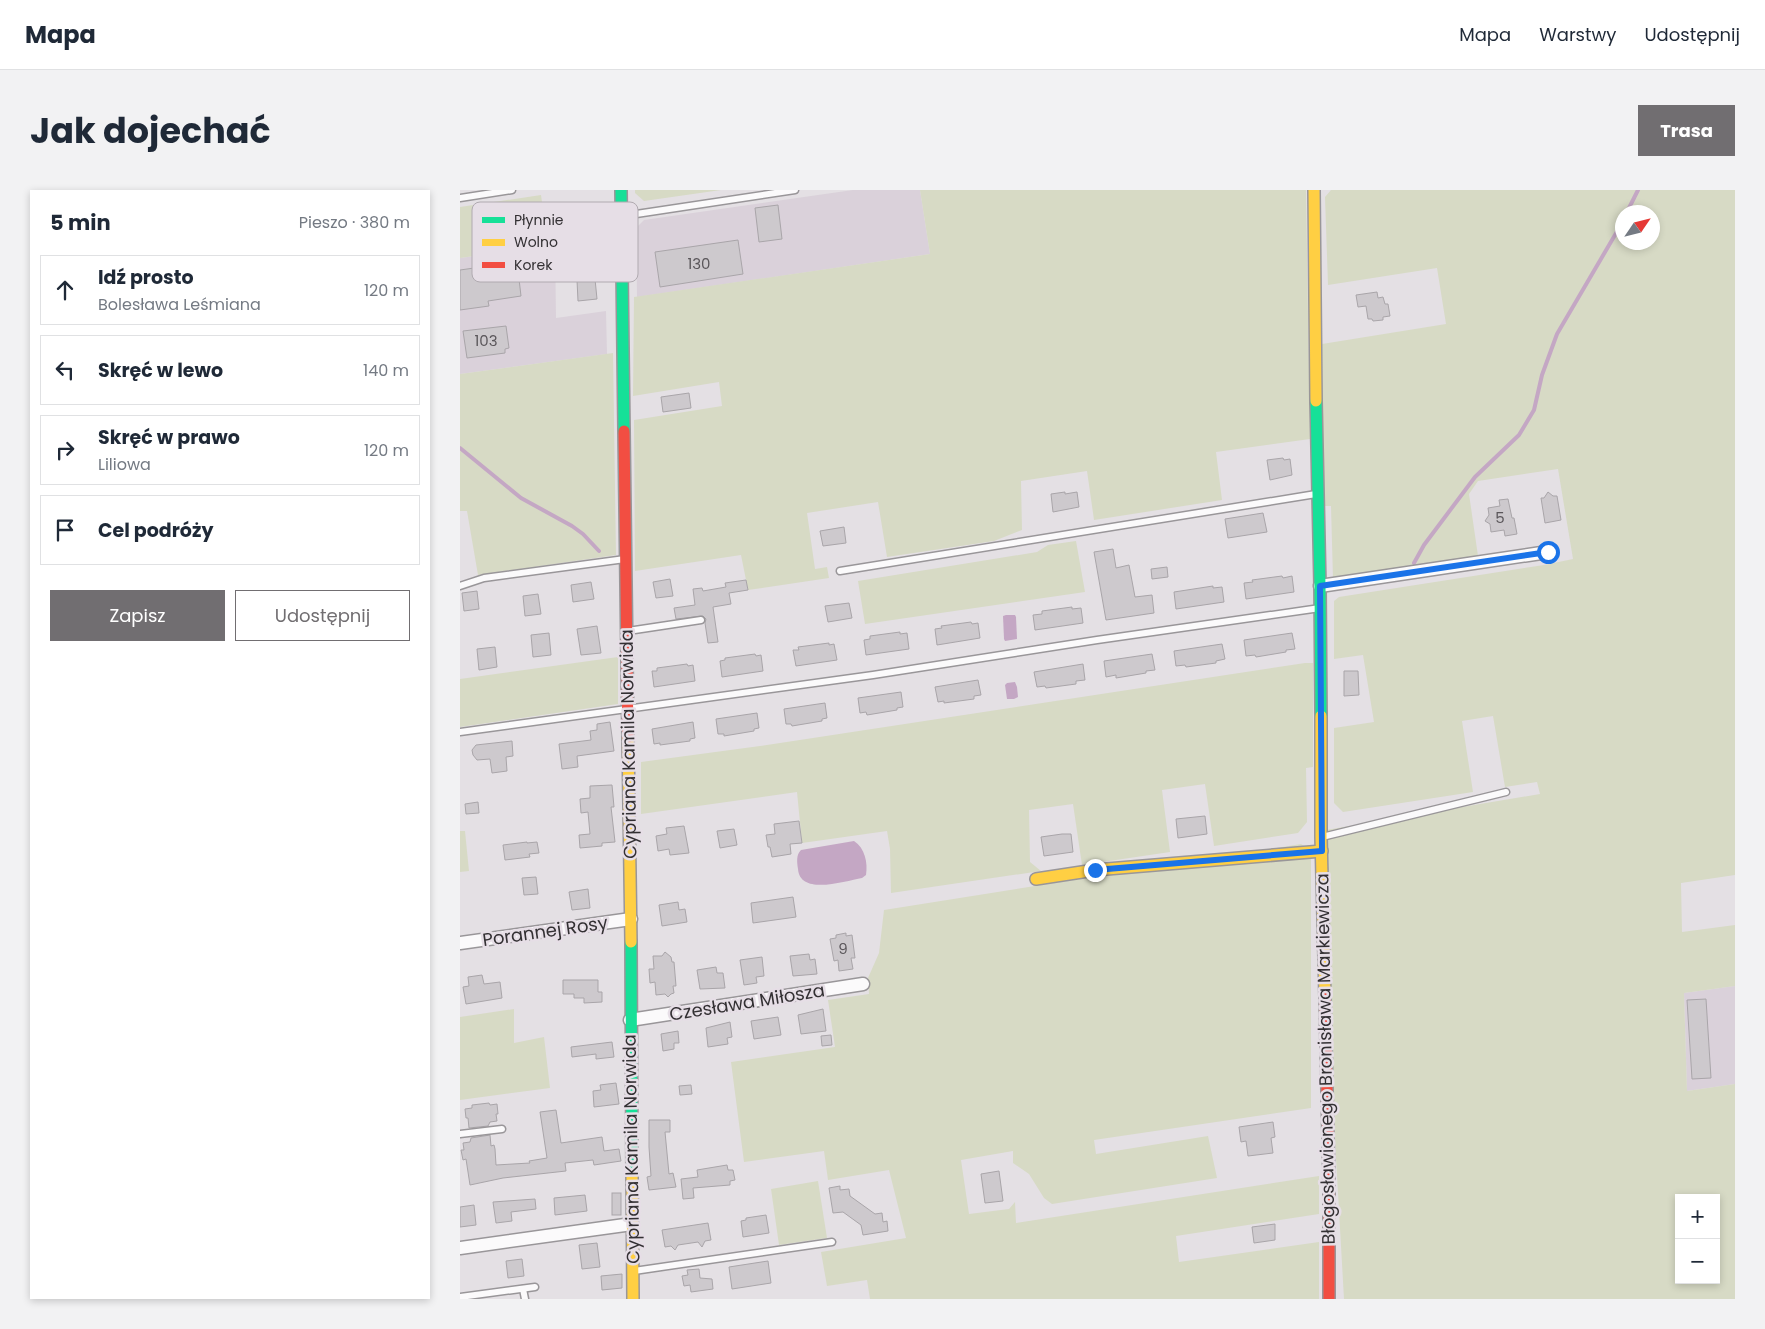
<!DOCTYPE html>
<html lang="pl">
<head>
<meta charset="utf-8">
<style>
	:root { --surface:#fff; --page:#f2f2f3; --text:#1f2937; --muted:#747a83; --line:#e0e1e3; --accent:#716e71 }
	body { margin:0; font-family:Poppins,sans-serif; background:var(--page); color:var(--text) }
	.controls { position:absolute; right:15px; bottom:15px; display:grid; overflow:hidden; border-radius:0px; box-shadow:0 2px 8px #0003 }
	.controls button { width:45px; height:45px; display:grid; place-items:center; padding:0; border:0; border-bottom:1px solid var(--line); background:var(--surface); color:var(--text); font:25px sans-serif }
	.compass { position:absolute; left:1155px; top:15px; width:45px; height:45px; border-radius:50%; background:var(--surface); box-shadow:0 2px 8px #0003; rotate:55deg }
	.stop { position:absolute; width:15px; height:15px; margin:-11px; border:4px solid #1a73e8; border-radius:50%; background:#fff }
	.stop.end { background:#1a73e8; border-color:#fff; box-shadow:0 1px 5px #0008 }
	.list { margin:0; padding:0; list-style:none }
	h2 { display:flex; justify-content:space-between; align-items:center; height:65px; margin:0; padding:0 20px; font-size:21px }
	h2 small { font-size:16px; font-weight:400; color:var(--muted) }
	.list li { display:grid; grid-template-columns:32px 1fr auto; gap:15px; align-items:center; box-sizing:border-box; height:70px; margin:0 10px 10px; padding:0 10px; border:1px solid var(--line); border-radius:0px }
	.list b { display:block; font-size:19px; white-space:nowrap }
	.list p { margin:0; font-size:16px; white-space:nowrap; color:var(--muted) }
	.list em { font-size:16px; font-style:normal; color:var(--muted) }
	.actions { display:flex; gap:10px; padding:15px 20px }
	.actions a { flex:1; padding:11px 0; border:1px solid var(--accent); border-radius:0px; text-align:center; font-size:18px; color:var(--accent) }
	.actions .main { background:var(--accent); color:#fff }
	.icon { flex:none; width:28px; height:28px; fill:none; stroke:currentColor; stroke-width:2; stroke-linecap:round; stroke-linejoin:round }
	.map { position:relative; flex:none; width:1275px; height:1109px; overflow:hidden; border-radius:0px }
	header { display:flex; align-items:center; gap:30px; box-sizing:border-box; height:70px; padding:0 25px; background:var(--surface); border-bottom:1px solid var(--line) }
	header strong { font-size:24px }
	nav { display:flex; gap:28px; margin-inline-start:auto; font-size:18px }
	.intro { display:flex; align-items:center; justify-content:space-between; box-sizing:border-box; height:120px; padding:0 30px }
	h1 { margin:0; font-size:35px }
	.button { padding:12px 22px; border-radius:0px; background:var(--accent); color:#fff; font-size:18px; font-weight:700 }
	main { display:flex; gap:30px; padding:0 30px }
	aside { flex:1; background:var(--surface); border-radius:0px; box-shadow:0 2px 8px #0003 }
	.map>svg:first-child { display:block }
</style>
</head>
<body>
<header>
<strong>Mapa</strong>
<nav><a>Mapa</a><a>Warstwy</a><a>Udostępnij</a></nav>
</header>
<div class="intro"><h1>Jak dojechać</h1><a class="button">Trasa</a></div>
<main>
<aside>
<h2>5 min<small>Pieszo · 380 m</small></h2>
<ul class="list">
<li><svg class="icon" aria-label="ahead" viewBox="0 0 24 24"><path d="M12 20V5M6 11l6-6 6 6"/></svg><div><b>Idź prosto</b><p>Bolesława Leśmiana</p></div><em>120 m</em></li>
<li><svg class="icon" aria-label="left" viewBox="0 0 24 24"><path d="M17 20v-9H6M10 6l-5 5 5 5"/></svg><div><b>Skręć w lewo</b></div><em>140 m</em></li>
<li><svg class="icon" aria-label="right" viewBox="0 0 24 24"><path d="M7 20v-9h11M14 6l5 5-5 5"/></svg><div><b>Skręć w prawo</b><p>Liliowa</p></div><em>120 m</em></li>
<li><svg class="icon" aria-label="arrive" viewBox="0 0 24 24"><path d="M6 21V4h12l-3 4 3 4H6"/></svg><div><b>Cel podróży</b></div></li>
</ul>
<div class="actions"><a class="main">Zapisz</a><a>Udostępnij</a></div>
</aside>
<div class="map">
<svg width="1275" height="1109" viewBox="0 0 1275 1109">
	<rect width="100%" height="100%" fill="#e4e0e4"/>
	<!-- built -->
	<g fill="#dad1da">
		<polygon points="393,0 460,0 470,64 177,107 176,38 184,30"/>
		<polygon points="95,55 96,128 146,121 147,164 0,184 0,68"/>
		<polygon points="1275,796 1275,894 1227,901 1224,803"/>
	</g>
	<!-- green -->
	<g fill="#d7dac5" fill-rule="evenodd">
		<polygon points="175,0 261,0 184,11 175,3"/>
		<polygon points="460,0 846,0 850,249 756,262 762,310 634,330 627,281 561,291 562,340 534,351 427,367 418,312 347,323 355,379 367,377 369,388 288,400 281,365 175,381 174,230 262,216 259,192 173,206 174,107 470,64"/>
		<path d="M871,0H1275V685L1221,693L1222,742L1275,735V796L1224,803L1227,901L1275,894V1109H884L875,950L866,640L1080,604L1077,592L1045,597L1033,526L1002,531L1013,602L883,622L874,613V538L914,532L903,465L874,469V411L879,407L1084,375L1113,369L1098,279L1018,291L1009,304L1018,366L873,389L871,316H864L862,154L986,134L977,78L868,95L865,7ZM1162,22H1192V52H1162ZM1219,1008H1256V1090H1219Z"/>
		<polygon points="81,5 87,48 95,47 95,55 0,68 0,17"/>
		<polygon points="153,163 156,365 18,385 7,321 0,321 0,184"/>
		<polygon points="616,351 625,402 405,434 398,391 577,362 588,355"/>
		<polygon points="158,467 158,514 0,537 0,489"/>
		<polygon points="845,473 853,473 853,577 846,578 847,632 838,643 754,656 745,594 702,600 710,662 622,675 613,614 569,620 570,672 581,681 431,703 430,659 427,641 342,653 337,602 181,624 181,572 300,556"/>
		<polygon points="0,641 5,641 9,681 0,682"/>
		<polygon points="841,654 851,660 851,918 634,950 636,964 748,946 757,988 592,1014 584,1008 569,984 553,973 553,961 501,970 509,1024 549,1019 555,1012 556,1033 859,986 859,1024 716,1046 719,1072 859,1052 859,1109 410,1109 407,1090 367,1096 361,1062 446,1048 429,980 368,990 364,961 284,972 271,872 375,857 368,810 409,804 408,788 419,763 424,720"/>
		<polygon points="54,819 54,853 84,847 90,898 0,910 0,827"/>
		<polygon points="358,991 367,1048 319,1055 311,999"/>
	</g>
	<!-- water -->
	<g fill="#c4a7c4">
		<polygon points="546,425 555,425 556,427 557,449 545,451 544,449 543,426"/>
		<polygon points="555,492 557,497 558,507 554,509 547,509 545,495 547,493"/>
		<path d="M394,651C405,658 408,673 406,685L402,688C385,691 340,706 338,679C337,672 336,665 341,660Z"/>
	</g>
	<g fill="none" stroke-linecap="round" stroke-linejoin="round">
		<!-- stream -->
		<g stroke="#c4a7c4" stroke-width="4">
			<polyline points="1167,22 1178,0"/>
			<polyline points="0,258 61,308 112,336 123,344 139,361"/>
			<polyline points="954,373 964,355 1015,287 1059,245 1074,220 1082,185 1097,144 1162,33"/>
		</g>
	</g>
	<!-- building -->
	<g fill="#cdc9cd" stroke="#a9a5a9">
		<polygon points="318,15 322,49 299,52 295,18"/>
		<polygon points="278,50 283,84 200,97 195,62"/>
		<polygon points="57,72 61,106 28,111 29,116 0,120 0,80"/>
		<polygon points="135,89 137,109 118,111 117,90"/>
		<polygon points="917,102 918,108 923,107 925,114 928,114 930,126 923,127 923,130 913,131 912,129 908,129 906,116 898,117 896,105"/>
		<polygon points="46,136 49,158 45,159 45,163 7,168 3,141"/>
		<polygon points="229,203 231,218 203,222 201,207"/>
		<polygon points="823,268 824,270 830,269 832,285 810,290 807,270"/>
		<polygon points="605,302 605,304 617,302 619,317 593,322 591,304"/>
		<polygon points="1088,302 1093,306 1097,306 1101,330 1085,333 1081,308 1084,308"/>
		<polygon points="1048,309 1052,328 1054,328 1057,344 1045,346 1044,340 1031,342 1030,334 1025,331 1029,325 1028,318 1040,316 1039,310"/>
		<polygon points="803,323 807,342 768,348 765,329"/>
		<polygon points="384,337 386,353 363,356 360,341"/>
		<polygon points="653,359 656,378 669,375 675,407 692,405 694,423 646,430 634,362"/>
		<polygon points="707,377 708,387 692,389 691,379"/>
		<polygon points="822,386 823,388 832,386 834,402 786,409 784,393 793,392 792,390"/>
		<polygon points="210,389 213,406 196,408 193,392"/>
		<polygon points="286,390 288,400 269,403 271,414 253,417 258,452 248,453 245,433 246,429 243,426 216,429 214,418 235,415 233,399 242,398 243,401 266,397 265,393"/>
		<polygon points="131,392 134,409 113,412 111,395"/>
		<polygon points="753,396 753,398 762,397 764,412 716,419 714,402"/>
		<polygon points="17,401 19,419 4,421 2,403"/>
		<polygon points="78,404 81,424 65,426 63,406"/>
		<polygon points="389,413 392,428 368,432 365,416"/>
		<polygon points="612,417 612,419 621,418 623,433 575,440 573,425 582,424 582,421"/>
		<polygon points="511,432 512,434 518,433 520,448 477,455 475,439 482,438 481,436"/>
		<polygon points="137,436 141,463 121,465 117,439"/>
		<polygon points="440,442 440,444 447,443 449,459 406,465 404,450 410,449 410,446"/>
		<polygon points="89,443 91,465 73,467 71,445"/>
		<polygon points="832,443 835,459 826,460 826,462 796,467 795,465 786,466 784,450"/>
		<polygon points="369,453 369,455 374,454 377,470 336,476 333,460 339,460 338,457"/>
		<polygon points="762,454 765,469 756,471 756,473 726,477 725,475 716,476 714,461"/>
		<polygon points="35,457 37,477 19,480 17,459"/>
		<polygon points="295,464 296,466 301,465 303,481 262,487 260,471 265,470 265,468"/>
		<polygon points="692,464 695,480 686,481 686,483 656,488 656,485 646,487 644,471"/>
		<polygon points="227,474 228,476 233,475 235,491 194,497 192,481 197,481 197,478"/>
		<polygon points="623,474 625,490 616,491 616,494 586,498 585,496 577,497 574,482"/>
		<polygon points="884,481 898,481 899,505 884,506"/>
		<polygon points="518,490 521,505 514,506 514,509 484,513 484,511 478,512 475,497"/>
		<polygon points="441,502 443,517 437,518 437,520 407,525 406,522 400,523 398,508"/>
		<polygon points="365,513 367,528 362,529 362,531 332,536 331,534 326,534 324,519"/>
		<polygon points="297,523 299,538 294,539 294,541 264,546 264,544 258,544 256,529"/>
		<polygon points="150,532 154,561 117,566 118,577 102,579 99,554 131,550 130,541 137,540 137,534"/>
		<polygon points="233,532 235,548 230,549 230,551 200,555 200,553 194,554 192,539"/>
		<polygon points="52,551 53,566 46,567 47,581 32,583 30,569 17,570 13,565 12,560 16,555"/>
		<polygon points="152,595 154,617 151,617 155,652 142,653 142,656 120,658 119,645 130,644 128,622 121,623 120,609 130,608 130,596"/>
		<polygon points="18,612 19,623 6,624 5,614"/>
		<polygon points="745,626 747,644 718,648 716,629"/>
		<polygon points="339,631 342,653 330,654 331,664 312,667 310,657 308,657 306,645 315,644 314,634"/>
		<polygon points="224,636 229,663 210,665 209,659 198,661 196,646 207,644 206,638"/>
		<polygon points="274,639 277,655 260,658 257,641"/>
		<polygon points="602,644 611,644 613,662 584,666 581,647"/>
		<polygon points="67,652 67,653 77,652 79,663 69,664 70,667 45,670 43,655"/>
		<polygon points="76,687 78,704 64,705 62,688"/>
		<polygon points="128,699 130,718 112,720 109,702"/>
		<polygon points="333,707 336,727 293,733 291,713"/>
		<polygon points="218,712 219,720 225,719 227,732 202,736 199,715"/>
		<polygon points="386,743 386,746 392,745 395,768 391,768 393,779 379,781 378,770 374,771 370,749 376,748 376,745"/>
		<polygon points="205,762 211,767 212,772 214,772 216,796 213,796 214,803 211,804 208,807 205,804 196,805 195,792 190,793 189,779 194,779 193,766 202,766"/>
		<polygon points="349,764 350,770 355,769 357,784 333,786 330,766"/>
		<polygon points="302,767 304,786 296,787 297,793 284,795 280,770"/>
		<polygon points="256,777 257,783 263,783 265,798 240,799 237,780"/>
		<polygon points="22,785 24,794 40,792 42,808 6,814 3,797 9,796 8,787"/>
		<polygon points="103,790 138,790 138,802 142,802 142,812 124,813 124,808 114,808 114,804 103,804"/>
		<polygon points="1246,809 1251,888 1232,889 1227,810"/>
		<polygon points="363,819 366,841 341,844 338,825"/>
		<polygon points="318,827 321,845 294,849 291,831"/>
		<polygon points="270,832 272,847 267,848 268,854 248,857 246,838"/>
		<polygon points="218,841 219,853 214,853 214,859 203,861 201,844"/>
		<polygon points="371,845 372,855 362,856 361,846"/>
		<polygon points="152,852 154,867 136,869 136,864 112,867 111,857"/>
		<polygon points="156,893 159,914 134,917 133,901 141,900 140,895"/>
		<polygon points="231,895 232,904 220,905 219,896"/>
		<polygon points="29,913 30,915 37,914 38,924 36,924 37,931 30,932 28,936 9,938 8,928 6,928 5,919 12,918 12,915"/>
		<polygon points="96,920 101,953 142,947 144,961 159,959 161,971 134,975 133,970 105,973 106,981 43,988 10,995 6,969 3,970 1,960 4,960 3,953 10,952 11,948 30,945 31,956 34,955 35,959 36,975 70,973 69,971 87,968 80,922"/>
		<polygon points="189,930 210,930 210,942 205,942 209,984 213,983 216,997 189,1000 187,987 191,986 189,957"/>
		<polygon points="813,932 815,947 811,948 813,963 788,966 786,951 781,952 779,937"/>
		<polygon points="267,975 268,980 273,980 275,990 270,991 270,995 233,998 234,1008 223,1009 221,989 238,987 237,980"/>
		<polygon points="539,981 543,1011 525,1013 521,984"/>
		<polygon points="380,996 380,1000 389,999 390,1006 415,1024 422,1023 423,1032 427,1031 428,1041 403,1045 401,1035 383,1022 373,1023 369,998"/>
		<rect x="152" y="1003" width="9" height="22"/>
		<polygon points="125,1005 127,1021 95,1025 94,1008"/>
		<polygon points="75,1009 76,1019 51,1022 52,1031 36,1033 33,1012"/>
		<polygon points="14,1015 16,1035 0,1037 0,1017"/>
		<polygon points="306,1025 309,1043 283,1047 281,1031 286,1030 286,1028"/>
		<polygon points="248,1033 251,1050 245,1051 242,1057 238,1052 218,1055 215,1060 211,1056 205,1057 202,1040"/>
		<polygon points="815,1034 815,1050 794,1053 792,1037"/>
		<polygon points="137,1053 140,1077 122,1079 119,1055"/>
		<polygon points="62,1069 64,1086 48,1088 46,1071"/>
		<polygon points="308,1071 311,1093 272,1099 269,1077"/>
		<polygon points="239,1079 240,1088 252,1089 253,1099 231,1102 230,1095 224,1096 222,1086 228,1085 227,1080"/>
		<polygon points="162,1084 162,1098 142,1100 141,1086"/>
	</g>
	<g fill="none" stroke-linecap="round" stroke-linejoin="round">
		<defs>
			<g id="lane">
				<polyline points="0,8 52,0"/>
				<polyline points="163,26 335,0"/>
				<polyline points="380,381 856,304"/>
				<polyline points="0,396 24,388 165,369"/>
				<polyline points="168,441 241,430"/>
				<polyline points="0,542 413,485 637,450 860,418"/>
				<polyline points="862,647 1046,602"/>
				<polyline points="0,944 42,939"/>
				<polyline points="174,1081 372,1052"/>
				<polyline points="63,1099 65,1109"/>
				<polyline points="0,1107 75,1097"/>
			</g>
			<g id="street">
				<polyline points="860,396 1088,362"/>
				<polyline points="0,753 171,729"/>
				<polyline points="170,830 403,794"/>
				<polyline points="0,1058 172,1034"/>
			</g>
			<g id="fast">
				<polyline points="161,0 164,241"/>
				<polyline points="856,211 860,396 861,526"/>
				<polyline points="171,752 172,984"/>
			</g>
			<g id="slow">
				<polyline points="854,0 856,211"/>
				<polyline points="861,526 861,647 865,807"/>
				<polyline points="168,547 171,752"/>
				<polyline points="576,689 635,680 862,661"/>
				<polyline points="172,984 173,1109"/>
			</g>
			<g id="jam">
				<polyline points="164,241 168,547"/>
				<polyline points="865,807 869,994 869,1109"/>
			</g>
		</defs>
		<!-- lane casing -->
		<use href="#lane" stroke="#999699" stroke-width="9"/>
		<!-- street casing -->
		<use href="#street" stroke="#999699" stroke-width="15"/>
		<!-- fast casing -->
		<use href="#fast" stroke="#999699" stroke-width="14"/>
		<!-- slow casing -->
		<use href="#slow" stroke="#999699" stroke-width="14"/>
		<!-- jam casing -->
		<use href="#jam" stroke="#999699" stroke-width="14"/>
		<!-- lane -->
		<use href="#lane" stroke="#fbfafb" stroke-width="6"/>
		<!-- street -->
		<use href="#street" stroke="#fbfafb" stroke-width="12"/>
		<!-- fast -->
		<use href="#fast" stroke="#16e098" stroke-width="11"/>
		<!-- slow -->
		<use href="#slow" stroke="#ffcf43" stroke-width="11"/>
		<!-- jam -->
		<use href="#jam" stroke="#f24e42" stroke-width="11"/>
	</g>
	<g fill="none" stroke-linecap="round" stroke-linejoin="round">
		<!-- route -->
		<polyline stroke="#1a73e8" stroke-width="6" points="635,680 862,661 860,396 1088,362"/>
	</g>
	<g text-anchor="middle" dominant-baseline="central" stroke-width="5" stroke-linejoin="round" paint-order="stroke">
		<!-- number labels -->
		<g font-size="15" fill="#5a565a">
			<text x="239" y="73">130</text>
			<text x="26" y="150">103</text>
			<text x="1040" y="327">5</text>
			<text x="383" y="758">9</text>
		</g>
		<!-- street labels -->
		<g font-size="18" fill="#333033" stroke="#e6dee6">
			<text transform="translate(168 554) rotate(-91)">Cypriana Kamila Norwida</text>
			<text transform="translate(85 741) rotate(-8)">Porannej Rosy</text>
			<text transform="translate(287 812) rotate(-9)">Czesława Miłosza</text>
			<text transform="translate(865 869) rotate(-91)">Błogosławionego Bronisława Markiewicza</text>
			<text transform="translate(171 959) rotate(-91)">Cypriana Kamila Norwida</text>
		</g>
	</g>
	<!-- legend -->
	<rect x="12" y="12" width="166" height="80" rx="8" fill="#e6dee6" stroke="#b0aab0" stroke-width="1"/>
	<rect x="22" y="27" width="23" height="6" fill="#16e098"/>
	<rect x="22" y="49" width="23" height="7" fill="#ffcf43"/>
	<rect x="22" y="72" width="23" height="6" fill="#f24e42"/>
	<g font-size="14" fill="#333033">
		<text x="54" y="35">Płynnie</text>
		<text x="54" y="57">Wolno</text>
		<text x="54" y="80">Korek</text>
	</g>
</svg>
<div class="controls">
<button>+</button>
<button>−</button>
</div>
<svg class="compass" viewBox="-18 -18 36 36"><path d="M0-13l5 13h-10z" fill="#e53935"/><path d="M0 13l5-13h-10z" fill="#747a83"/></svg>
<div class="stop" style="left:1088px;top:362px"></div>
<div class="stop end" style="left:635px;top:680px"></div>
</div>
</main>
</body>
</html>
